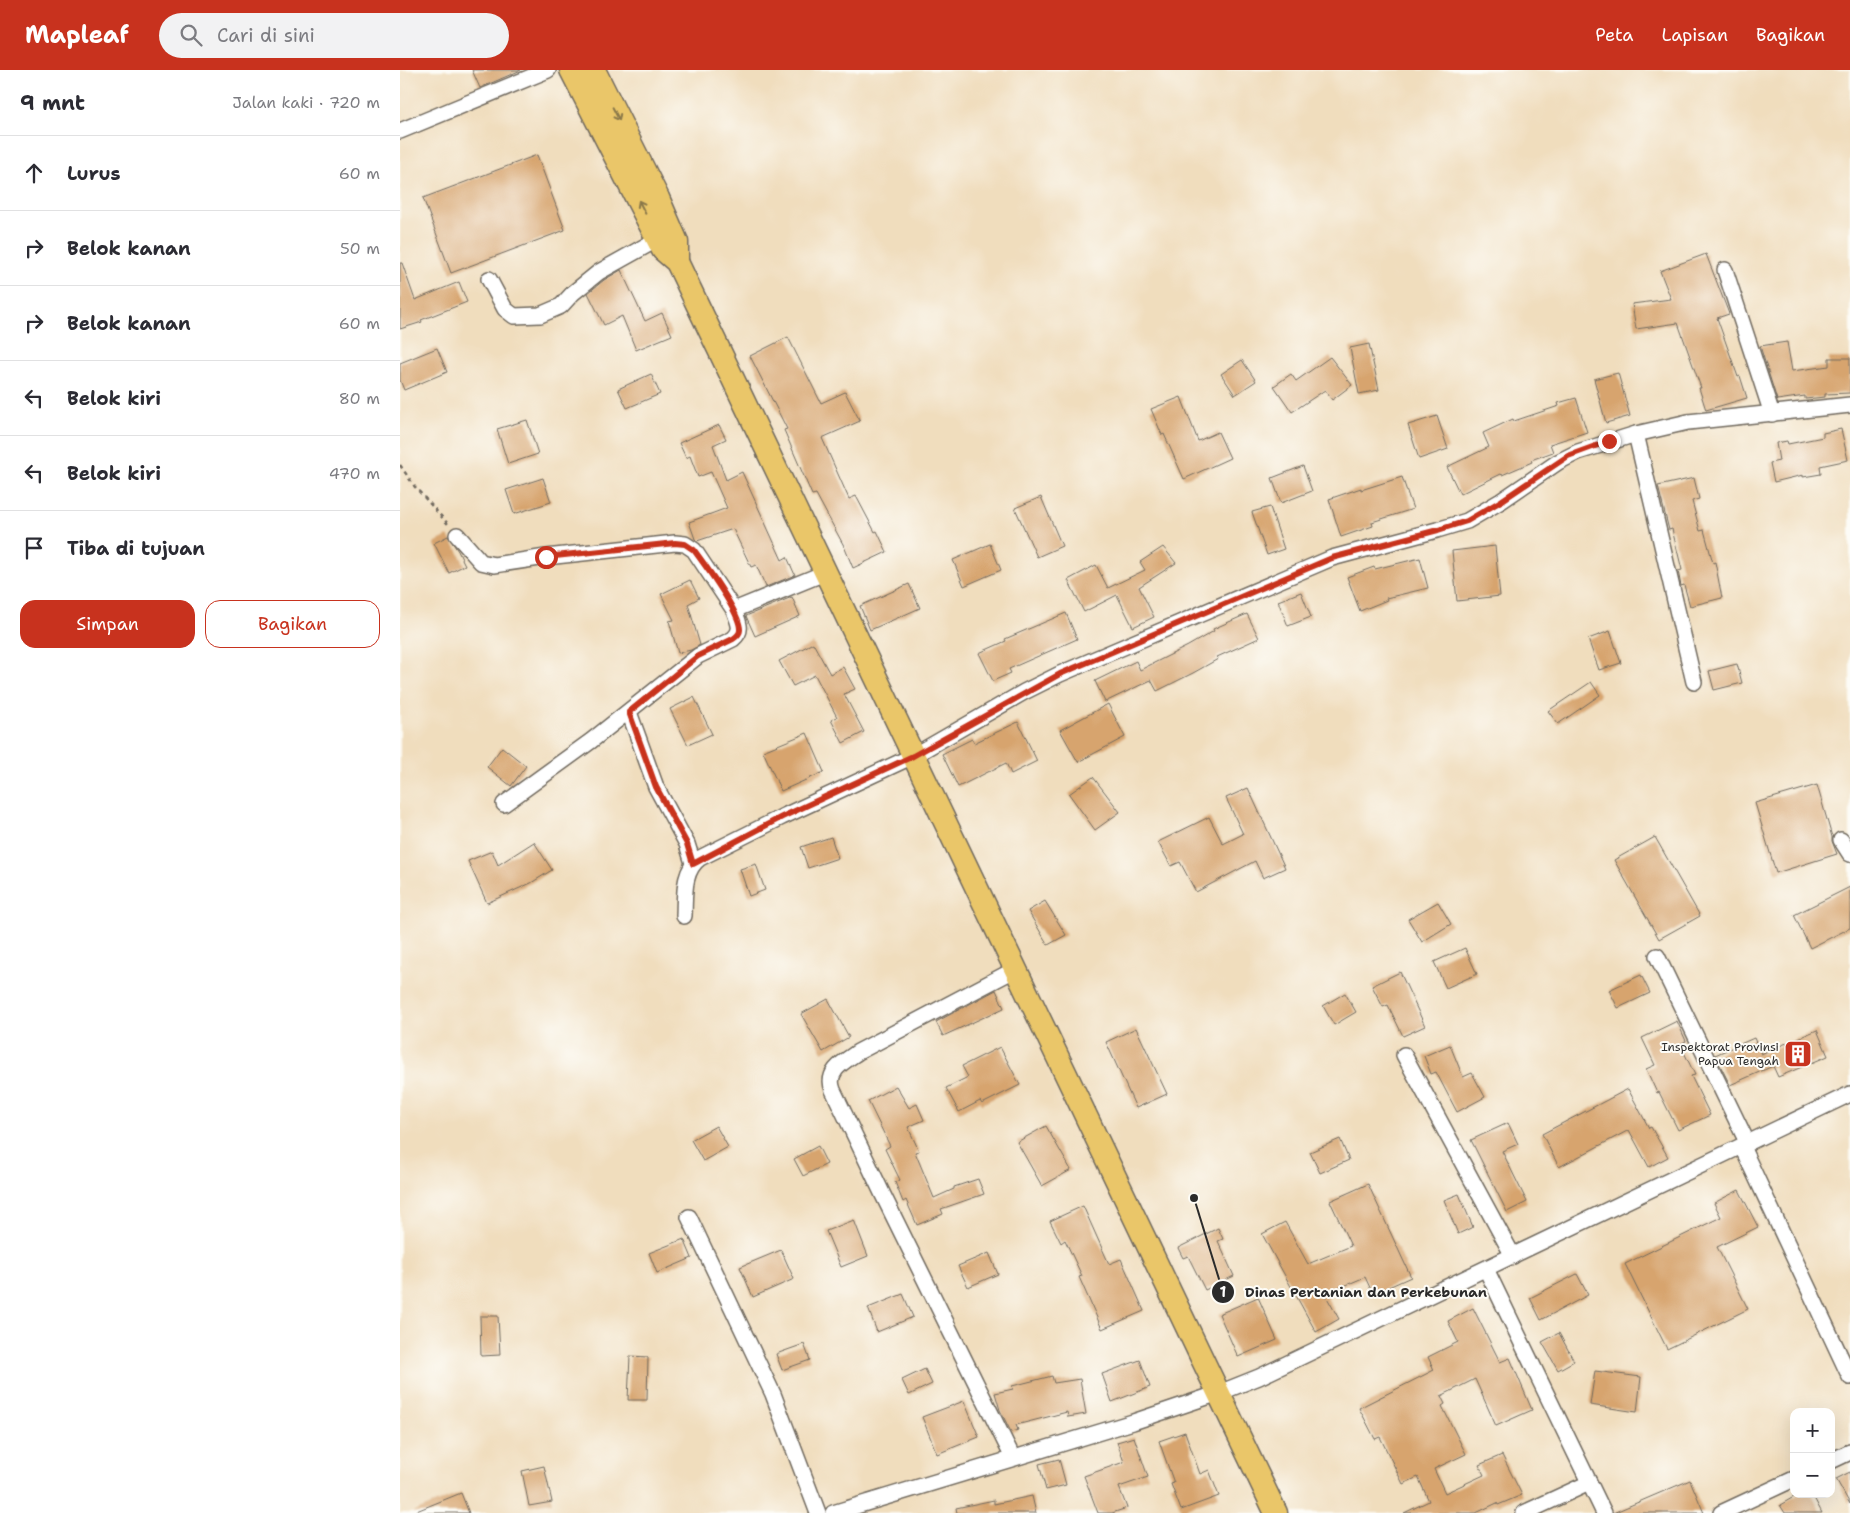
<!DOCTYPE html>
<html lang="id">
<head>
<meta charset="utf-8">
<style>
	:root { --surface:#fff; --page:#f2f2f3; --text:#2b2b33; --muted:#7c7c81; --line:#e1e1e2; --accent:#c8321e }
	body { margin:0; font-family:"Shantell Sans",sans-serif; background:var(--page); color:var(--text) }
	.controls { position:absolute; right:15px; bottom:15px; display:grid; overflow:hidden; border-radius:10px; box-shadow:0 5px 20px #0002 }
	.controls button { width:45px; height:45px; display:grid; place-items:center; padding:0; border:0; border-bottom:1px solid var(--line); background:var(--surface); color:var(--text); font:25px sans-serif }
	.stop { position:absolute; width:15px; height:15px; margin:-11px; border:4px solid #c8321e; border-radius:50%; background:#fff }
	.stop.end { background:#c8321e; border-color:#fff; box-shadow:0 1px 5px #0008 }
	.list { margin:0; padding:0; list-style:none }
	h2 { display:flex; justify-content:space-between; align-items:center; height:65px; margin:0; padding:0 20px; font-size:21px }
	h2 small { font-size:16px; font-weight:400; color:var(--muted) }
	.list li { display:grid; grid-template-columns:32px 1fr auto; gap:15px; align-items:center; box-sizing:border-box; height:75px; padding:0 20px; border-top:1px solid var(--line) }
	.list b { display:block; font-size:19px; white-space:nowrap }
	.list em { font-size:16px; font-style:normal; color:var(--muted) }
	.actions { display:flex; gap:10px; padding:15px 20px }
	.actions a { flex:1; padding:11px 0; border:1px solid var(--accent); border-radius:15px; text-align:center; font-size:18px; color:var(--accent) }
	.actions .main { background:var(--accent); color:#fff }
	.icon { flex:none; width:28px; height:28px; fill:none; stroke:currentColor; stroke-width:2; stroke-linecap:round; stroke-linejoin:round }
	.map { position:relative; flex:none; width:1450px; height:1443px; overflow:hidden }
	header { display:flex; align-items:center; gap:30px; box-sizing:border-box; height:70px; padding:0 25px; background:var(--accent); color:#fff }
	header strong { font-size:24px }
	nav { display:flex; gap:28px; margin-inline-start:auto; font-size:18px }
	.search { width:350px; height:45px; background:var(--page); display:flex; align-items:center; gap:12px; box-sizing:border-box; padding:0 18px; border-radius:28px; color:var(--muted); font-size:19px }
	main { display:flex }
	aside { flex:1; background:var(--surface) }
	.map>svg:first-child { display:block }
</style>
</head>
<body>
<header>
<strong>Mapleaf</strong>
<div class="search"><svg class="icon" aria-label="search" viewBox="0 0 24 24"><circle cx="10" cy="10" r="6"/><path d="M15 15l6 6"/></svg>Cari di sini</div>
<nav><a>Peta</a><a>Lapisan</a><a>Bagikan</a></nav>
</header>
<main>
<aside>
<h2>9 mnt<small>Jalan kaki · 720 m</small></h2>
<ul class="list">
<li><svg class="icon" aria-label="ahead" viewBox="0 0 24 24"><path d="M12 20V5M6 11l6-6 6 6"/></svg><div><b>Lurus</b></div><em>60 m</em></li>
<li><svg class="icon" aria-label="right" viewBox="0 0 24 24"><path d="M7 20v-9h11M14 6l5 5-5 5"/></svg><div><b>Belok kanan</b></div><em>50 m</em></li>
<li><svg class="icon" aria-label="right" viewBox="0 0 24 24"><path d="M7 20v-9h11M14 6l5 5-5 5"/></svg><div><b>Belok kanan</b></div><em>60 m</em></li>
<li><svg class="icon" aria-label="left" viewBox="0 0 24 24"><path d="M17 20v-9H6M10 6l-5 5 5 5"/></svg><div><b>Belok kiri</b></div><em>80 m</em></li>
<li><svg class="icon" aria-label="left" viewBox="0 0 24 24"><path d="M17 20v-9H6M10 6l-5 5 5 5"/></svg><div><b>Belok kiri</b></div><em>470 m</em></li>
<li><svg class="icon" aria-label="arrive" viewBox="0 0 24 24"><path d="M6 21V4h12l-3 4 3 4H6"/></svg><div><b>Tiba di tujuan</b></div></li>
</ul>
<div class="actions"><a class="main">Simpan</a><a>Bagikan</a></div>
</aside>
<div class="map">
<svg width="1450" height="1443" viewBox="0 0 1450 1443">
	<rect width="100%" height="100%" fill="#fdfcf7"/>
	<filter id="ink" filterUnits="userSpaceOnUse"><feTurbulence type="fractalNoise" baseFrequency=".02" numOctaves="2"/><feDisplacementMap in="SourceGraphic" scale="10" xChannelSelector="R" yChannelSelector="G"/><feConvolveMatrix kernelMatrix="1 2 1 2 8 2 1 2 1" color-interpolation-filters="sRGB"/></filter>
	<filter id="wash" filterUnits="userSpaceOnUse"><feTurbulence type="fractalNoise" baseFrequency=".0096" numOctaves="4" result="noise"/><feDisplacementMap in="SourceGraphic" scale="20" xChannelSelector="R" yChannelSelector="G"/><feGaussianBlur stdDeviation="1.12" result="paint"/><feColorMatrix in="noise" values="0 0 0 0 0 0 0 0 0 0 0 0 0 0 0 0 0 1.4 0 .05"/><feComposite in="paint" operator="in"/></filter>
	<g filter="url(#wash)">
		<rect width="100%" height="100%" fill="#f0ddbd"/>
		<g id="blocks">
			<!-- building -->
			<g fill="#d7a46e">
				<polygon points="72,0 121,0 80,18"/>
				<polygon points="137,85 165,160 51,203 23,128"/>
				<polygon points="1306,184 1329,244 1317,248 1338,307 1340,306 1347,328 1306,340 1299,318 1301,318 1278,253 1236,259 1232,234 1271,229 1260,201"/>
				<polygon points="0,193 2,193 15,230 59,212 67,232 21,250 22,252 0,259"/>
				<polygon points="221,200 245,251 262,243 272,265 236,280 222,246 204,255 188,223 204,210"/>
				<polygon points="388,267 421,333 445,322 460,351 422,368 449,429 456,426 475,462 477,461 487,482 453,498 444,476 416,424 412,425 384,360 387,359 350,286"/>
				<polygon points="1387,272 1392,301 1429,296 1429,288 1450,288 1450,323 1425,324 1425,327 1405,329 1405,326 1377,330 1360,276"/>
				<polygon points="969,274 979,320 959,324 950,278"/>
				<polygon points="37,278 47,302 4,320 0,310 0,293"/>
				<polygon points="930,287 952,315 932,330 925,320 892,342 874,316 891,304 896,311"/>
				<polygon points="842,290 856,311 835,325 821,304"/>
				<polygon points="1218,303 1230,346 1206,353 1194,309"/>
				<polygon points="251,304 260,324 227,338 218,319"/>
				<polygon points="781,327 798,371 818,362 830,388 784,409 764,364 762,365 751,339"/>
				<polygon points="1176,328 1187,362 1150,374 1153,382 1131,390 1132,392 1102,405 1101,404 1060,424 1047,397 1089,377 1083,363 1113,349 1114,351 1159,336 1158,333"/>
				<polygon points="1037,346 1048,379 1019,389 1008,355"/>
				<polygon points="127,350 138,384 108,394 97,359"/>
				<polygon points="319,355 326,369 313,375 326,410 342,402 382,490 387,487 395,505 366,517 356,495 351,497 333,459 297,471 295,469 289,452 327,438 311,402 298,407 290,386 286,388 279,373"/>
				<polygon points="1441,359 1448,390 1420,396 1421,404 1403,407 1403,405 1374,412 1370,393 1379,391 1376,373 1387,371 1388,374 1423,367 1423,363"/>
				<polygon points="903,396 912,421 881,433 872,408"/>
				<polygon points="1002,407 1013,439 972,452 973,456 941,467 929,429 961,418 961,420"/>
				<polygon points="143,408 151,432 114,444 106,420"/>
				<polygon points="1294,408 1299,429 1292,431 1300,461 1304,460 1313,493 1315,492 1322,528 1290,536 1284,515 1281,516 1278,501 1282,500 1272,459 1269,460 1258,416"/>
				<polygon points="641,427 662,476 637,487 615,438"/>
				<polygon points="870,437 884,479 867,485 852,442"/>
				<polygon points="48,466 58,481 65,495 49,503 34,473"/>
				<polygon points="590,474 601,500 564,516 553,490"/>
				<polygon points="1095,476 1100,526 1057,531 1052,481"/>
				<polygon points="763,477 776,493 739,517 754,547 733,557 717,525 684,542 668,510 696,495 708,518 745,500 740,492"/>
				<polygon points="1020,488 1028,518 986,528 987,530 960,541 947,507 974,497 975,499"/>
				<polygon points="290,510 299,528 288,534 300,575 291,580 278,583 269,551 274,550 261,524"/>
				<polygon points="509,514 520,538 470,560 460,536"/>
				<polygon points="901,522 911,547 888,556 878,531"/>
				<polygon points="392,527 400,546 355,566 346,546"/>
				<polygon points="666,543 677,569 609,599 611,603 593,611 579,583 606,571 605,569"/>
				<polygon points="847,544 859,568 817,587 818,589 793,603 757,621 751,610 705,632 695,611 736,591 740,600 788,576 814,561 813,559"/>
				<polygon points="1210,561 1221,593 1199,600 1188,569"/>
				<polygon points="413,573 430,604 443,597 455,619 444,624 464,662 443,673 431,650 437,647 415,605 393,616 379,591"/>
				<polygon points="1337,594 1342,613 1314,620 1309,601"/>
				<polygon points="1191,612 1200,625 1158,654 1148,641"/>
				<polygon points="294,627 312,664 288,675 270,639"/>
				<polygon points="708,634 725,667 678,692 660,660"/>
				<polygon points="618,652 637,691 611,704 606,693 558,717 542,684 572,669 574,673"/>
				<polygon points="407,663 424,702 381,721 363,681"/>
				<polygon points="102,677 126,696 111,716 87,697"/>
				<polygon points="693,707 720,742 695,760 669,724"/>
				<polygon points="1417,715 1432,767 1432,771 1437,784 1376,803 1355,733"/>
				<polygon points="848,718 885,798 863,808 855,791 796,822 780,792 771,796 758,772 809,747 823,774 843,764 826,728"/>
				<polygon points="431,767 438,788 408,798 401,777"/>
				<polygon points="1255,767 1300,846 1259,869 1214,790"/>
				<polygon points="134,772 152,800 131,813 87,833 68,791 92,781 98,795"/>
				<polygon points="356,794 365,820 349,826 340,799"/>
				<polygon points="1450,817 1450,858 1410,878 1394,845"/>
				<polygon points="645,831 666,865 648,875 628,841"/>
				<polygon points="1038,832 1051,854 1022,872 1008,849"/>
				<polygon points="1065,878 1077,904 1046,918 1034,892"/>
				<polygon points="1000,902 1025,956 1003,966 988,935 983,937 972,916"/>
				<polygon points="1241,905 1250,923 1218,938 1209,920"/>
				<polygon points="596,920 604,938 543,966 536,952"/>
				<polygon points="945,923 956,942 934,955 923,936"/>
				<polygon points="428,929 449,967 423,982 401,944"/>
				<polygon points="1277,951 1286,971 1280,974 1295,1005 1291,1006 1310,1045 1278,1060 1259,1022 1257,1023 1246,999 1255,995 1242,968"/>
				<polygon points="736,958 767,1024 736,1038 706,972"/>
				<polygon points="1417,960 1428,986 1378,1007 1373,996 1330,1015 1315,985 1354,968 1361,984"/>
				<polygon points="1050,975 1063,1007 1072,1003 1085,1027 1057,1042 1036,1002 1031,1004 1024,986"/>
				<polygon points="600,977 620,1015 582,1034 580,1031 559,1042 546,1018 568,1007 562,996"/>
				<polygon points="496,1016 509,1038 517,1034 524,1050 508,1057 519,1081 515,1082 534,1128 554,1119 554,1117 578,1109 584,1124 541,1139 543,1144 517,1155 506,1130 503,1132 495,1112 500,1110 485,1079 490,1076 468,1031"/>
				<polygon points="1228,1019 1249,1058 1251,1057 1268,1087 1249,1097 1229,1060 1159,1097 1142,1064"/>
				<polygon points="1108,1053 1118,1074 1102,1081 1127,1132 1107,1142 1071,1070"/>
				<polygon points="316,1056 328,1077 303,1091 291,1070"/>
				<polygon points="646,1056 671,1100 642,1116 617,1072"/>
				<polygon points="940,1069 949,1090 920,1103 910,1082"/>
				<polygon points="418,1076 427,1094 403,1106 394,1089"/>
				<polygon points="968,1114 1011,1207 973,1224 965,1207 925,1224 939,1249 916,1262 862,1164 885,1152 908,1194 951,1176 930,1131"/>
				<polygon points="1339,1120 1358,1157 1317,1177 1348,1239 1267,1279 1225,1194 1321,1147 1314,1133"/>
				<polygon points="1059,1124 1073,1157 1058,1164 1044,1130"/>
				<polygon points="683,1136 709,1194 721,1189 744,1241 702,1259 679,1207 682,1206 665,1170 661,1173 650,1151"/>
				<polygon points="454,1150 468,1186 441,1197 426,1161"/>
				<polygon points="818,1158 823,1169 818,1171 834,1206 805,1220 788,1186 783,1188 778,1178"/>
				<polygon points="284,1169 292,1188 257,1203 249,1183"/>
				<polygon points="381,1180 394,1209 353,1227 340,1197"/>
				<polygon points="589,1183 598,1204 568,1217 558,1196"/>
				<polygon points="1177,1204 1188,1225 1141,1250 1130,1228"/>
				<polygon points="503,1224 513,1247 477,1262 468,1238"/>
				<polygon points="858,1227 877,1270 838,1287 819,1244"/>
				<polygon points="1073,1238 1100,1292 1110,1288 1132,1340 1096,1356 1075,1309 1041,1326 1045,1334 1042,1336 1066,1384 1034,1399 1045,1423 1084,1405 1079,1395 1102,1385 1122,1425 1098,1435 1097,1433 1076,1443 1004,1443 1029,1431 1018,1407 1003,1414 980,1367 975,1369 959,1338 1034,1300 1028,1287 1058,1272 1048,1251"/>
				<polygon points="80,1246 98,1246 100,1285 81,1286"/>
				<polygon points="1159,1263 1174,1291 1158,1300 1142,1272"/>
				<polygon points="404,1274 410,1290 382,1300 376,1284"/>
				<polygon points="230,1286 248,1287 247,1330 228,1330"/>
				<polygon points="740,1290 750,1317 712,1332 702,1304"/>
				<polygon points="525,1299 532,1314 509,1325 502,1310"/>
				<polygon points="1195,1301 1241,1307 1237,1342 1190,1335"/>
				<polygon points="652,1306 654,1313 680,1309 686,1344 668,1347 667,1342 616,1355 618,1360 611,1362 600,1340 595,1323 613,1319 612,1316"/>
				<polygon points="564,1331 579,1367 537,1384 522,1347"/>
				<polygon points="785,1362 800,1404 809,1400 819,1426 781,1440 771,1414 774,1413 759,1371"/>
				<polygon points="734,1367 748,1407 719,1417 727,1438 712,1443 698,1443 684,1406 724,1392 717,1372"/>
				<polygon points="659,1389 666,1415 646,1420 639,1394"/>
				<polygon points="144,1396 152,1432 129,1436 122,1401"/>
				<polygon points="1450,1402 1450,1434 1436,1409"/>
				<polygon points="1290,1410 1304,1443 1213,1443"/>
				<polygon points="61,1423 69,1443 14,1443 14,1442"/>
				<polygon points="1399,1424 1412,1424 1422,1443 1385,1443 1380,1435"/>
				<polygon points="632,1426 636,1443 557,1443 556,1438 594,1430 594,1434"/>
			</g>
		</g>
	</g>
	<g filter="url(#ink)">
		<use href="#blocks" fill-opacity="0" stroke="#70695e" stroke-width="1"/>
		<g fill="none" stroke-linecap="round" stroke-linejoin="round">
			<defs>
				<g id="minor">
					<polyline points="0,61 148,0"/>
					<polyline points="1325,200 1372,344"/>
					<polyline points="89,209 105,239 114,246 140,245 161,236 173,223 199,202 258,169"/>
					<polyline points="1236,364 1294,612"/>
					<polyline points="57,465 81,492 94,495 146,487 275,473 285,474 294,480 334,540 427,502"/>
					<polyline points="229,642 256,717 287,774 293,793"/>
					<path d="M104,734L191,671L298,586L333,569C344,560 338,552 334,540"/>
					<polyline points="1441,770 1450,784"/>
					<path d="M284,846C285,826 282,801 300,788L382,747L513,686L624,622L660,604L932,488L1037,460L1067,451L1101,431L1158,392L1178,382L1236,364L1288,352L1450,335"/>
					<polyline points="1257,886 1348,1074"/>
					<polyline points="1004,985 1113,1186"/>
					<polyline points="1342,1077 1450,1307"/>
					<polyline points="289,1147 373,1324 418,1443"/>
					<polyline points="1086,1199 1204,1443"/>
					<path d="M613,1388L483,1125L433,1020C425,1001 445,991 458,982L616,899"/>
					<polyline points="1431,1391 1450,1382"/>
					<polyline points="433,1443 733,1352 819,1323 859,1307 1450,1024"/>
					<polyline points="1124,1443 1189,1413"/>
					<polyline points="1321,1443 1394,1409"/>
				</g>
				<g id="highway">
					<polyline points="171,0 263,180 277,192 876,1443"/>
					<polyline points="194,0 258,128 277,172 277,192"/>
				</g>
			</defs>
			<!-- minor casing -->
			<use href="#minor" stroke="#70695e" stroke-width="18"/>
			<!-- highway casing -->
			<use href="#highway" stroke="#70695e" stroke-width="25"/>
			<!-- path -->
			<polyline stroke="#70695e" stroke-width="2.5" stroke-dasharray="4 4" stroke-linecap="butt" points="0,395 15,417 48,454"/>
			<!-- minor -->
			<use href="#minor" stroke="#fff" stroke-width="15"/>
			<!-- highway -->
			<use href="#highway" stroke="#eac669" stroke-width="22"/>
		</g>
		<!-- one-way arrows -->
		<defs><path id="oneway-shaft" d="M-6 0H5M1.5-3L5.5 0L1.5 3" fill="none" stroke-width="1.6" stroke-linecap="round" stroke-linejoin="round" transform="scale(1.25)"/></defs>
		<g stroke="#8a784a">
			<use href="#oneway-shaft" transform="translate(216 44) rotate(63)"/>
			<use href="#oneway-shaft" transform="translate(242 137) rotate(-117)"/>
		</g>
	</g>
	<g fill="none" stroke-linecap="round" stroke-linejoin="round" filter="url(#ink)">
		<!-- route -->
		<path stroke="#c8321e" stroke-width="6" d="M146,487L275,473L285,474L294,480C305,495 341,543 340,560C340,564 336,567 333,569L298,586L229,642L256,717L287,774L293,794L382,747L513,686L660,604L932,488L1038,460L1067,451L1101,431L1168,386L1209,371"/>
	</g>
	<!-- icons -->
	<defs>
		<symbol id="building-square" viewBox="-11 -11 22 22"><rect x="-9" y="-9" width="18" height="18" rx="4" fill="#c8321e" stroke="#fdfcf7"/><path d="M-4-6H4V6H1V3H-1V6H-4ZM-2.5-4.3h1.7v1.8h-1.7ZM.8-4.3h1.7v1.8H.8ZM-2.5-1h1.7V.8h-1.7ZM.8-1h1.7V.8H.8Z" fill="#fff"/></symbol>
	</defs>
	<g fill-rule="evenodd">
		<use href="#building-square" x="1382" y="968" width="32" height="32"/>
	</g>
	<g text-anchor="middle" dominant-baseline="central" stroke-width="4" stroke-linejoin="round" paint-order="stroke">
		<!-- poi labels -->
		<g font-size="12" fill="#2b2b2b" stroke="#fdfcf7" text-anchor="end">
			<text x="1379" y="977">Inspektorat Provinsi<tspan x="1379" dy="14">Papua Tengah</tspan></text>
		</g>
	</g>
	<!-- callouts -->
	<path fill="none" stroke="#2b2b2b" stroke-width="2" d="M794 1128L823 1222"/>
	<g fill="#2b2b2b" stroke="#fdfcf7" stroke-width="2">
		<circle cx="794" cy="1128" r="5"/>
		<circle cx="823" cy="1222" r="12"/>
	</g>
	<g font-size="15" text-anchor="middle" font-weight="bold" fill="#fff">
		<text x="823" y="1227">1</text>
	</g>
	<g font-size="14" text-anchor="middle" font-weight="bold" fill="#2b2b2b" stroke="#fdfcf7" stroke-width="4" stroke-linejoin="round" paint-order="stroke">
		<text x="966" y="1227">Dinas Pertanian dan Perkebunan</text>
	</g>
</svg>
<div class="controls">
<button>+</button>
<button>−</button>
</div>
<div class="stop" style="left:146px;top:487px"></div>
<div class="stop end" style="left:1209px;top:371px"></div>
</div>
</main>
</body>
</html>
